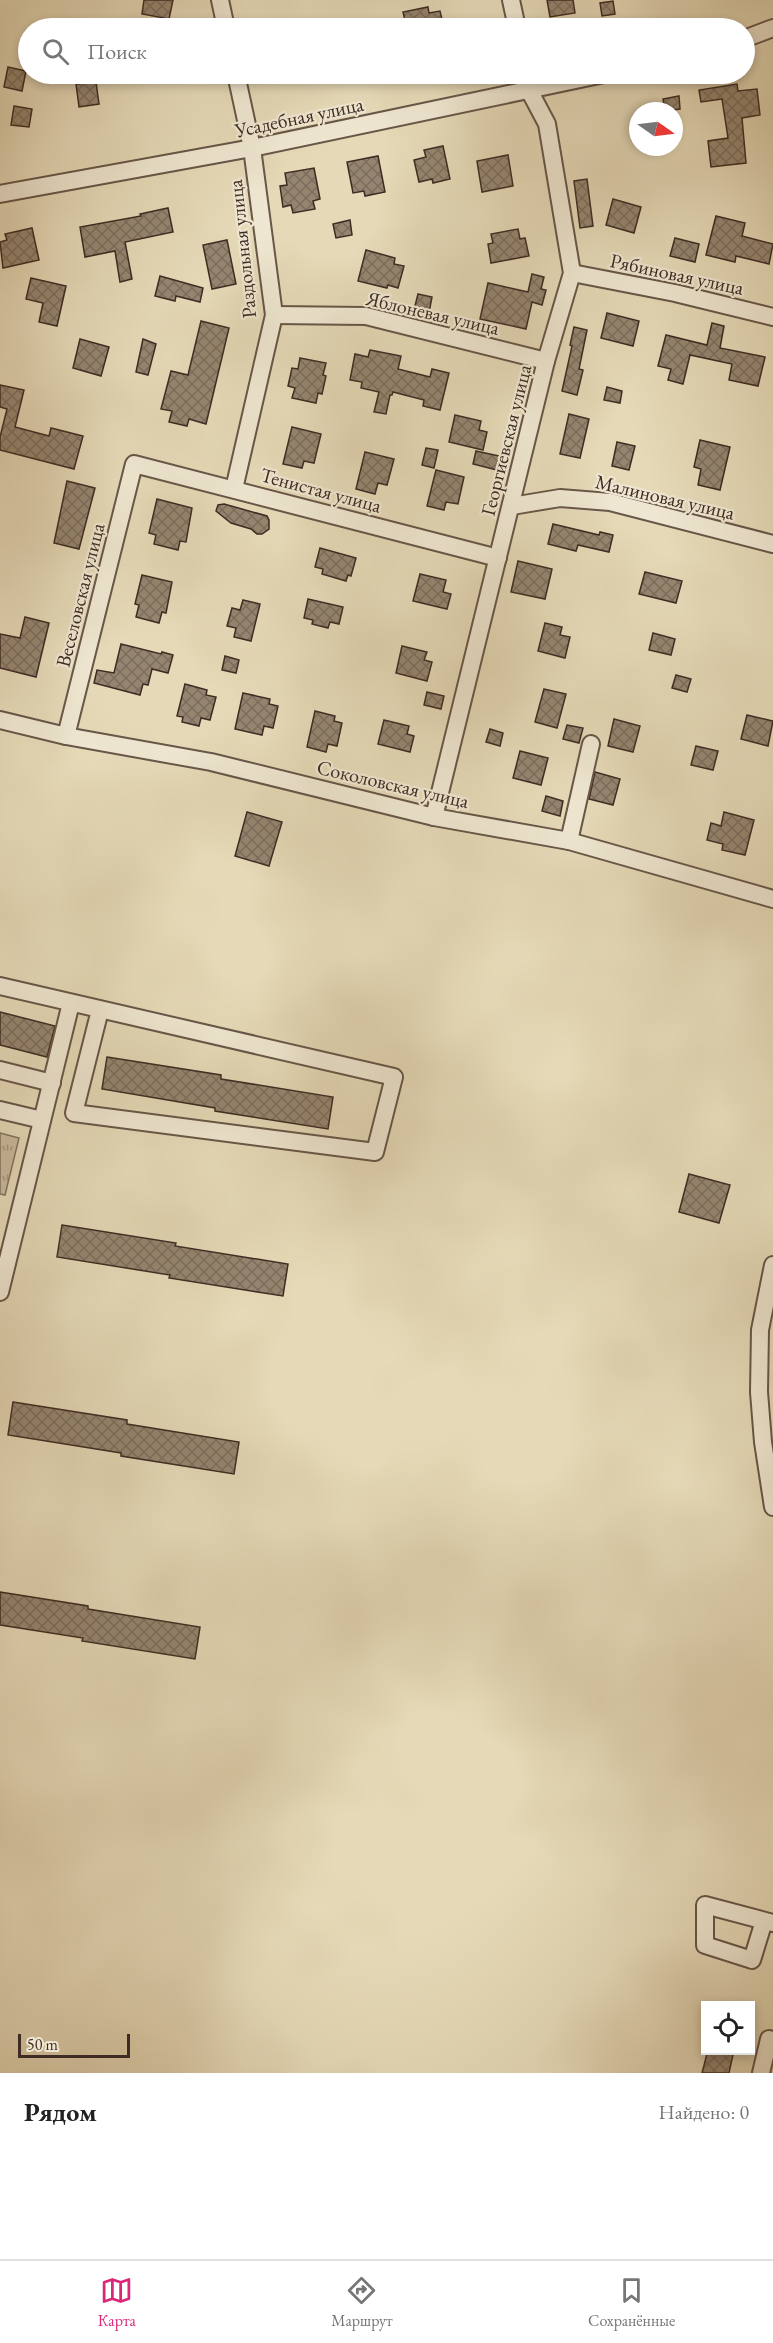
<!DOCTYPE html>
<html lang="ru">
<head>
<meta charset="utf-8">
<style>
	:root { --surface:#fff; --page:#f2f2f2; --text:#222; --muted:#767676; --line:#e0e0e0; --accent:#db2777 }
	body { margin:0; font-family:"EB Garamond",serif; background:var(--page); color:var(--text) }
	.controls { position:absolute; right:18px; bottom:18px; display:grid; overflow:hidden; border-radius:0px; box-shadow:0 3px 9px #0003 }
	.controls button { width:54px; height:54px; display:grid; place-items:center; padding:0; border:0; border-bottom:2px solid var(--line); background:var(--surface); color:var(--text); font:30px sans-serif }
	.compass { position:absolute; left:629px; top:102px; width:54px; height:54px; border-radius:50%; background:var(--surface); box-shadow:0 3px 9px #0003; rotate:104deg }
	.scale { position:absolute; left:18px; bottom:15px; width:112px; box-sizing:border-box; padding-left:6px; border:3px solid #3e2b23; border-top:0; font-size:16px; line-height:21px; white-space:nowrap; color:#3e2b23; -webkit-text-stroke:4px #eee6d0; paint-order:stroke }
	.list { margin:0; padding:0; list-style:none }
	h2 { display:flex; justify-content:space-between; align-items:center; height:78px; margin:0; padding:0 24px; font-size:26px }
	h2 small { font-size:20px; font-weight:400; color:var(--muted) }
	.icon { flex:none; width:33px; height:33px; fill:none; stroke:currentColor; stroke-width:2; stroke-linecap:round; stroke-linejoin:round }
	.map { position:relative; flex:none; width:773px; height:2073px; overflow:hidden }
	.search { position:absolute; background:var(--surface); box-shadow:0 3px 9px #0003; left:18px; right:18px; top:18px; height:66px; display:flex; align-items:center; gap:15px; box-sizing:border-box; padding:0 21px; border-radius:33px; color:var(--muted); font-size:22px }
	.sheet { height:186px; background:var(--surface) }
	nav { display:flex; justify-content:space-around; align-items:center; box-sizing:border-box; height:84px; border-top:2px solid var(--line); background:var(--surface); font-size:16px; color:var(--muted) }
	nav a { display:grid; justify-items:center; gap:3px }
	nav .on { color:var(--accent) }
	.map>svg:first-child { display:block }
</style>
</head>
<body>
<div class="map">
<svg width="773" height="2073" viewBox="0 0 773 2073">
	<defs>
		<pattern id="park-tufts" width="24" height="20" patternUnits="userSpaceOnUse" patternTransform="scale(1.5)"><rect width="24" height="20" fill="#c9bb9e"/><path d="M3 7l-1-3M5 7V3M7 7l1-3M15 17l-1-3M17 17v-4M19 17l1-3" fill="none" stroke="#a59880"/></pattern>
		<pattern id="building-cross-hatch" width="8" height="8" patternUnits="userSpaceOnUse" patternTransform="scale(1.5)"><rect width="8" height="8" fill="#958570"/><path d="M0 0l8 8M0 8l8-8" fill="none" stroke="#7b6d5c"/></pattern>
	</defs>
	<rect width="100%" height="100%" fill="#e5d9b7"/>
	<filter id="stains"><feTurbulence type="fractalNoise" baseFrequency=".00333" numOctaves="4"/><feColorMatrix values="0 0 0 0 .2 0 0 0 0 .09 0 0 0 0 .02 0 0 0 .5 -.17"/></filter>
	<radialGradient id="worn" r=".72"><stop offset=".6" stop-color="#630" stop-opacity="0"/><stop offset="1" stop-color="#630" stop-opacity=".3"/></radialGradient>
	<!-- park -->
	<polygon fill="url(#park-tufts)" stroke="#847360" stroke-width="1.5" points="0,1133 19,1138 5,1195 0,1194"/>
	<!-- building -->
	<g fill="url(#building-cross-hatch)" stroke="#3e2b23" stroke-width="1.5">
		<polygon points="144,0 173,0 169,19 142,14"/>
		<polygon points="547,0 573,0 575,13 550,17"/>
		<polygon points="613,1 615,14 602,16 600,3"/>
		<polygon points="428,7 429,13 440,11 444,28 407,28 403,12"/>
		<polygon points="8,67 26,71 22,91 4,87"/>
		<polygon points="96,82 99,104 79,107 76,84"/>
		<polygon points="737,84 738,91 757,89 760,115 742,118 746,163 711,167 708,141 728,138 722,99 701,102 699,90"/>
		<polygon points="679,96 680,109 665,111 663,99"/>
		<polygon points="14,106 32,109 29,127 11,125"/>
		<polygon points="443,146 450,179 433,183 432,179 419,182 414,160 426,157 424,150"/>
		<polygon points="508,155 513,186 482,192 477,161"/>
		<polygon points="378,156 385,192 365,196 364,191 353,193 347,162"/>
		<polygon points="314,168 320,199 313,201 315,209 293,213 291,205 283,207 280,186 287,185 285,173"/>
		<polygon points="587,179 593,226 580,228 574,181"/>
		<polygon points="613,199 641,207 634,233 606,225"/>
		<polygon points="168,208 173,232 125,242 132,279 120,282 115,251 85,257 80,227 141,216 140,214"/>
		<polygon points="716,216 745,223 742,236 773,244 769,264 736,256 735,262 706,255"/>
		<polygon points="350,220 352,235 336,238 333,224"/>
		<polygon points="32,228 39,260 3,268 0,242 7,240 5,234"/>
		<polygon points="518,229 520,239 525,238 529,256 491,263 488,244 493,243 491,234"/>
		<polygon points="675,238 699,244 695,262 670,256"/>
		<polygon points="227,240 236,284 212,289 203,245"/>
		<polygon points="366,250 395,258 394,264 404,266 398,288 388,285 387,288 358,281"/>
		<polygon points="532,274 544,277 541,289 546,290 542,305 532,302 526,329 480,319 488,283 528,292"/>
		<polygon points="160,276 203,288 200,302 176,296 175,301 155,296"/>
		<polygon points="31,278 66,286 57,326 39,322 43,303 26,299"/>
		<polygon points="418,294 432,297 428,318 413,314"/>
		<polygon points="607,313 639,321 633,346 601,338"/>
		<polygon points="201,321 229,328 206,424 189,419 187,426 169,422 172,411 161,409 171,371 188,375"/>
		<polygon points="712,323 724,326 720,348 765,357 758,386 729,380 732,364 690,355 683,384 668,380 671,369 658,366 666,335 707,345"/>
		<polygon points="574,327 587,330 579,369 583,370 577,395 562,391 572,346 570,345"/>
		<polygon points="80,339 109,347 101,376 73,368"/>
		<polygon points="143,339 156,344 148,375 136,372"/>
		<polygon points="370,350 401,356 398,369 430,377 432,369 449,373 440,410 423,406 424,400 393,392 392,395 390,395 386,414 374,412 379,392 361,388 362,382 350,380 355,354 368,357"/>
		<polygon points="300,358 326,363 323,375 326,376 322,394 318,393 316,403 292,398 295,388 288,386 292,368 298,369"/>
		<polygon points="0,385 24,390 15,427 49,436 51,428 83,436 74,469 0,450 0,437 7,409 0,407"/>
		<polygon points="607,387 622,391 620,403 604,400"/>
		<polygon points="569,414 589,419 580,458 560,454"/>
		<polygon points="455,415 481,421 479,430 487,432 483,450 449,442"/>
		<polygon points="292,427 321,434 314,463 304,461 302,468 283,464"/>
		<polygon points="700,440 730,447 720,490 698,485 701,469 694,467"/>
		<polygon points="617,442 635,446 629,470 612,466"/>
		<polygon points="426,448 438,450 434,468 422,465"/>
		<polygon points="476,451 504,457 501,471 473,464"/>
		<polygon points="365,452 394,459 387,485 378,483 375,494 356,489"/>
		<polygon points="436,470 464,477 458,504 446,502 444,510 427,506"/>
		<polygon points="67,481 95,488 79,549 54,543"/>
		<polygon points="157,499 192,508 186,542 180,541 178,550 154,544 156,535 149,533"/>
		<polygon points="224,504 267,516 269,520 269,529 262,534 257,534 251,529 231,523 216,511 218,505"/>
		<polygon points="553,524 599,535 600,532 613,535 609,552 578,545 576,551 548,544"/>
		<polygon points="320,548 356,558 351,576 348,575 346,581 322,574 323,569 315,567"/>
		<polygon points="518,561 552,569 545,599 511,592"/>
		<polygon points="645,572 682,581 676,603 639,594"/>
		<polygon points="420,574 446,580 443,592 451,594 447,609 413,601"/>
		<polygon points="142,575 172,582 166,613 162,612 159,623 136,617 139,605 135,604"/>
		<polygon points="308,599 343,607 339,624 330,622 328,628 312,624 313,620 304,618"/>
		<polygon points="243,600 260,604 251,641 234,637 236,628 227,626 232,608 240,610"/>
		<polygon points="25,617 49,623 36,677 0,668 0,634 20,638"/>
		<polygon points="545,623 562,627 560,635 570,637 565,658 538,651"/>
		<polygon points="653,633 675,639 671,655 649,650"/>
		<polygon points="121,644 161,654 162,652 173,655 168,673 152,669 148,685 143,684 140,695 94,683 97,670 114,673"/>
		<polygon points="402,646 427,652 424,660 432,662 427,681 396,673"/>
		<polygon points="225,656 239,660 236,673 222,670"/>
		<polygon points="676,675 691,679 687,692 672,688"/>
		<polygon points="185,684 207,690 206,695 216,697 210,720 201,718 199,726 182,722 183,717 177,716"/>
		<polygon points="544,689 566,694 557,728 535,722"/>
		<polygon points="427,692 444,696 441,709 424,705"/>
		<polygon points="243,693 270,699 269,704 278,706 273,728 264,726 262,735 235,729"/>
		<polygon points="315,711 335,716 334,721 342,723 337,746 328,744 326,752 307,747"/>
		<polygon points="747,715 773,721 768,746 741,739"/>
		<polygon points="614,719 640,726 633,752 608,746"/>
		<polygon points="384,720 409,726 407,734 414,736 410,752 378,744"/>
		<polygon points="567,725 583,728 579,743 563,739"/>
		<polygon points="490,729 503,733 500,746 486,742"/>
		<polygon points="696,746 718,751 713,770 691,765"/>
		<polygon points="520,751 548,758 541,785 513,778"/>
		<polygon points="595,772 620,779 613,805 589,799"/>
		<polygon points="546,796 563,801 560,816 542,811"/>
		<polygon points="247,812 282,822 269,866 235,856"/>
		<polygon points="724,812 754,820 745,855 722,850 723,844 707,840 711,823 721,826"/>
		<polygon points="0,1012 55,1026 47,1057 0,1045"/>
		<polygon points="107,1057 221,1075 221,1079 333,1097 328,1129 215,1111 215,1108 102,1089"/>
		<polygon points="689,1174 730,1185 719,1223 679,1212"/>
		<polygon points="62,1225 176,1243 175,1246 288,1264 283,1296 169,1278 170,1275 57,1257"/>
		<polygon points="13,1402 127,1420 127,1424 239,1442 234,1474 121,1456 121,1453 8,1435"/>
		<polygon points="0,1592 88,1606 88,1609 200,1627 195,1659 82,1641 83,1638 0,1625"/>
		<polygon points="708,2050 734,2050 729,2073 702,2073"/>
	</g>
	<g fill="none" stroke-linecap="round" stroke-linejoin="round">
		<defs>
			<g id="minor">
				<polyline points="220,0 226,28"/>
				<polyline points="511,0 517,28"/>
				<polyline points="744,39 773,28"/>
				<polyline points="0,194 252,148 604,74"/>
				<polyline points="572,273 675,293 773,317"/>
				<polyline points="274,315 366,316 546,361"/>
				<polyline points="234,489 274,315 252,148 236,74"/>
				<polyline points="512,506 560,498 610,502 773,544"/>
				<polyline points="0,720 66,736 211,762 434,817 569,841 773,899"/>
				<polyline points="66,736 134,464 498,558"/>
				<polyline points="434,817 546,361 572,273 547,124 529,90 526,74"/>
				<polyline points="569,841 591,744"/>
				<polyline points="0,986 394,1077 375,1152 74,1113 100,1010"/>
				<polyline points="0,1070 52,1083"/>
				<polyline points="0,1110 42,1120"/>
				<polyline points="773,1265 760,1330 759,1392 763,1442 773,1507"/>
				<polyline points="0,1292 71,1003"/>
				<polyline points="764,1921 752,1960 705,1945 705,1905 773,1923"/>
				<polyline points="761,2073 769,2039 773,2041"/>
			</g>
		</defs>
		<!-- minor casing -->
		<use href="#minor" stroke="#685648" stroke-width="20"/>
		<!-- minor -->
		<use href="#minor" stroke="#eee6d0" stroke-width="16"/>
	</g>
	<g text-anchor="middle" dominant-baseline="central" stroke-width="4.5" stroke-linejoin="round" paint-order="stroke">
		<!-- street labels -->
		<g font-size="20" fill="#3e2b23" stroke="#eee6d0">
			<text transform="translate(299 117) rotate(-12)">Усадебная улица</text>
			<text transform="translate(242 249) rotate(-96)">Раздольная улица</text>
			<text transform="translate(677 274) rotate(12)">Рябиновая улица</text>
			<text transform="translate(433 313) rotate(13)">Яблоневая улица</text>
			<text transform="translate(506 440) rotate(-76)">Георгиевская улица</text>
			<text transform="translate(321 490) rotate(15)">Тенистая улица</text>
			<text transform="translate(665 497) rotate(13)">Малиновая улица</text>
			<text transform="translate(80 595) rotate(-76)">Веселовская улица</text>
			<text transform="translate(393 784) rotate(13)">Соколовская улица</text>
		</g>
	</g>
	<rect width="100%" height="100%" filter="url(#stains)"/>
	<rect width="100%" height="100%" fill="url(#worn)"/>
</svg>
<div class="controls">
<button><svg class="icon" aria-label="locate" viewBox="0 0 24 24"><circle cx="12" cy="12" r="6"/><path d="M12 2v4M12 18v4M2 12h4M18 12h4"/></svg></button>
</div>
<svg class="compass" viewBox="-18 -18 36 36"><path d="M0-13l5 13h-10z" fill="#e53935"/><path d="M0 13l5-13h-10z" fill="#767676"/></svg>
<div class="scale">50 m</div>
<div class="search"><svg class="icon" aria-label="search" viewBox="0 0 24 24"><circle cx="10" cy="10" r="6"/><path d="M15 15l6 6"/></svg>Поиск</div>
</div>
<section class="sheet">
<h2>Рядом<small>Найдено: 0</small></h2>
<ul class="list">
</ul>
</section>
<nav>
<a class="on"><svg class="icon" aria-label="map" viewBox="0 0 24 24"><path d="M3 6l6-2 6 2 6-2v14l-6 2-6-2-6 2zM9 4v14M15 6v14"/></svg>Карта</a>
<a><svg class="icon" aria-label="directions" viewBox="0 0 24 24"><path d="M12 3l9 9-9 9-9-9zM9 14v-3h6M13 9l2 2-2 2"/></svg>Маршрут</a>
<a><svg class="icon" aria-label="saved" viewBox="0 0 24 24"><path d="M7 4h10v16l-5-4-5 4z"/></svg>Сохранённые</a>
</nav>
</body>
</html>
